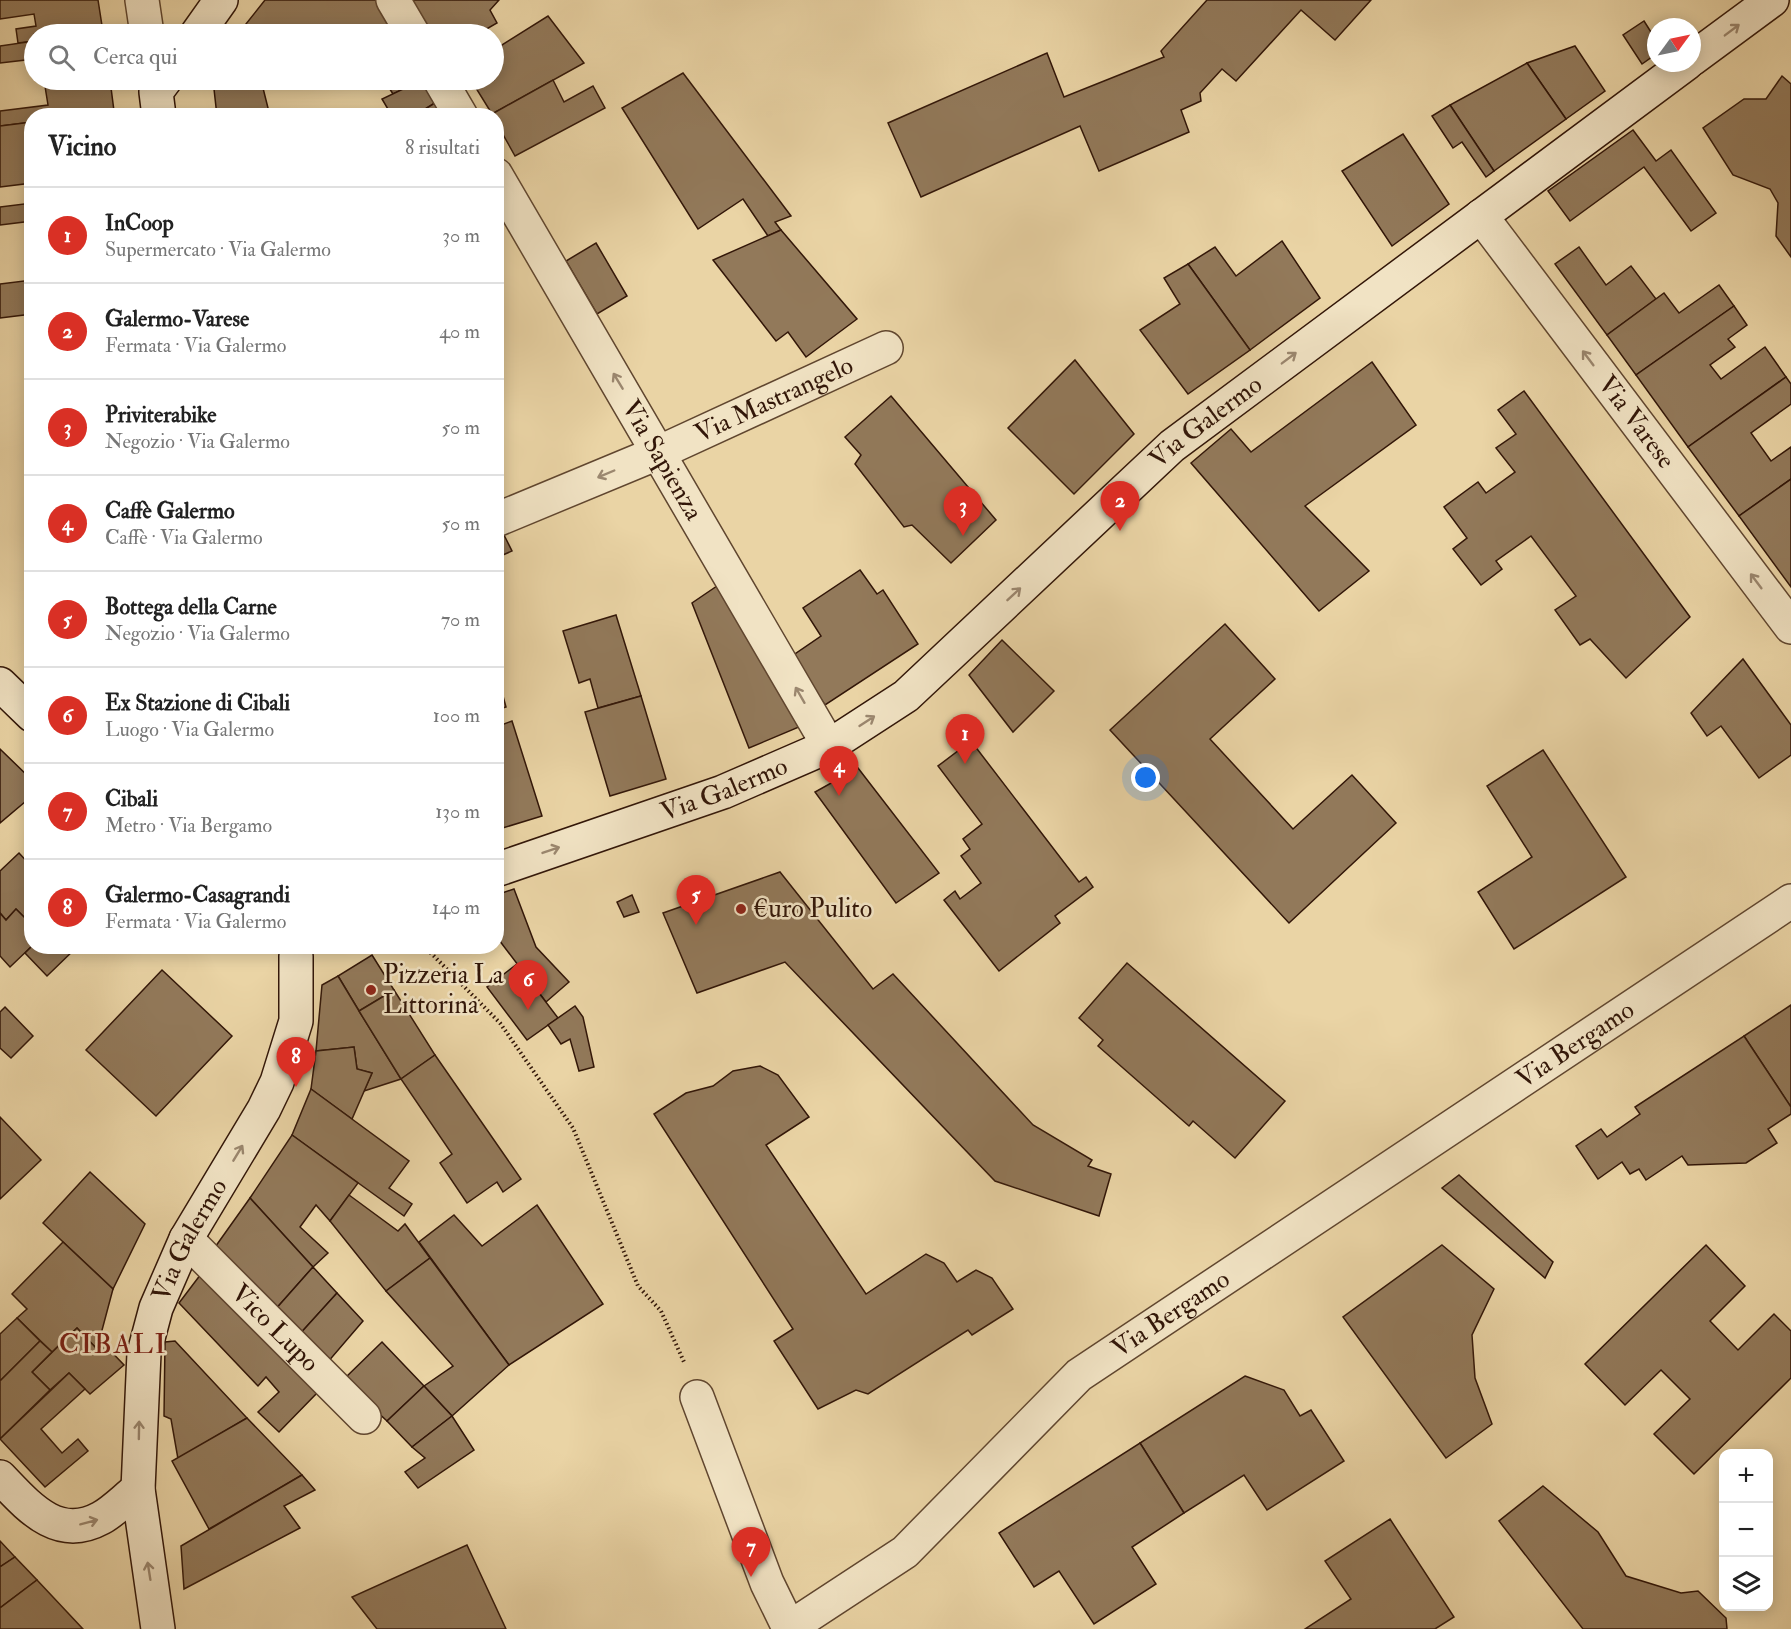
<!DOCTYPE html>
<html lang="it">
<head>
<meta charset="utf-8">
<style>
	:root { --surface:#fff; --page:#f6f6f6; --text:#222; --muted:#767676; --line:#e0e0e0; --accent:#d93025 }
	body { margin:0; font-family:"IM FELL Double Pica",serif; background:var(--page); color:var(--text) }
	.controls { position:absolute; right:18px; bottom:18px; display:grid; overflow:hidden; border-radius:12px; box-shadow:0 3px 15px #0003 }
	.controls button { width:54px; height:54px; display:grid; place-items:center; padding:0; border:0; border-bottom:2px solid var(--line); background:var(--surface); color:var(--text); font:30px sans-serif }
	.compass { position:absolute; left:1647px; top:18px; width:54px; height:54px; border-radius:50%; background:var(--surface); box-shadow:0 3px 15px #0003; rotate:57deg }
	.you { position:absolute; left:1146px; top:778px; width:21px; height:21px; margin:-15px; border:4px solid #fff; border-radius:50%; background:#1a73e8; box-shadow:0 0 0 9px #1a73e833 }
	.badge { display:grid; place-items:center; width:39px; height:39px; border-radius:50%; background:var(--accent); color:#fff; font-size:20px; font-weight:700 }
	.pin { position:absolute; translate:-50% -50px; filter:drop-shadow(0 2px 3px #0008) }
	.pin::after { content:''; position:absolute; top:32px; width:21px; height:18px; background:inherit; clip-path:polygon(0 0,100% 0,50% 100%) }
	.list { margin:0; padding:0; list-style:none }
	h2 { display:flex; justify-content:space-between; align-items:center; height:78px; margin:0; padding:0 24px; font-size:26px }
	h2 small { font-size:20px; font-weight:400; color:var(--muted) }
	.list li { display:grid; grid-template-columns:39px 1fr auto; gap:18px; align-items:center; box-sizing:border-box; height:96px; padding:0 24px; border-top:2px solid var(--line) }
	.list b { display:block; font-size:22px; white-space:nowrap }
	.list p { margin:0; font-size:20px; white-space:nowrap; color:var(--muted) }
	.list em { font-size:20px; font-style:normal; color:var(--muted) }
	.icon { flex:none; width:33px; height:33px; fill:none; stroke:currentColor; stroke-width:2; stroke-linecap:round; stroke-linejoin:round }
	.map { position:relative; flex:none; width:1791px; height:1629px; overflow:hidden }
	.search { position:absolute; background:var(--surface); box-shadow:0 3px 15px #0003; left:24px; top:24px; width:480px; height:66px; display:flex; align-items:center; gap:15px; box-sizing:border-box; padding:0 21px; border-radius:33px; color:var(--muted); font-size:22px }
	.panel { position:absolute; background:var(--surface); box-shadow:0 3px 15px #0003; left:24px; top:108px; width:480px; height:846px; border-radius:24px }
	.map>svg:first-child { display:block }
</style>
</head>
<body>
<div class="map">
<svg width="1791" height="1629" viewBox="0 0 1791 1629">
	<rect width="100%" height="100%" fill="#ead4a5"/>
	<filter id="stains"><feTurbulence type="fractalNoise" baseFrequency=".00333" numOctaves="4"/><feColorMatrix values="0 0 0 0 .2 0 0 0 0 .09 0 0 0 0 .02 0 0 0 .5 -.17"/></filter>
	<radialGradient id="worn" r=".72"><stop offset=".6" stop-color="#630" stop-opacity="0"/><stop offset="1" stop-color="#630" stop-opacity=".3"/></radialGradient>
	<!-- building -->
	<g fill="#92795a" stroke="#321608" stroke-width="1.5">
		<polygon points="0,0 98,0 103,32 34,34 34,41 18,43 16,29 36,26 34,14 0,19"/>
		<polygon points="265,0 378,0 399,34 238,34"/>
		<polygon points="411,0 499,0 490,10 497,23 478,34 431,34"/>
		<polygon points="1207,0 1371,0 1335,40 1301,10 1236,81 1222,69 1200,93 1201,101 1181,110 1189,132 1099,171 1080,126 921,197 888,123 1047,53 1064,97 1164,57 1161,51"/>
		<polygon points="548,16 584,63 492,114 471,80 494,80 494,50"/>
		<polygon points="1644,21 1656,40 1656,54 1642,64 1623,35"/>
		<polygon points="34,41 34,59 0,63 0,46"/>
		<polygon points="1575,46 1605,91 1566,119 1527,63"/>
		<polygon points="1527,63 1566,119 1494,171 1450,105"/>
		<polygon points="683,73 791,216 775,222 781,230 768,236 743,199 698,229 622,108"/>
		<polygon points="1782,76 1791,84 1791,257 1776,236 1778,203 1770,189 1733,175 1703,128 1744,99 1766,99"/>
		<polygon points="44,80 110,80 114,111 83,116 32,116 32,122 0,126 0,111 48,105"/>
		<polygon points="213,80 261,80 270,116 217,116"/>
		<polygon points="384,80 422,80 393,94"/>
		<polygon points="422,80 425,80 438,101 414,116 392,116 382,99"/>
		<polygon points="553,80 564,102 593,86 605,108 515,156 496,122 496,116 492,114"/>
		<polygon points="438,101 446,116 414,116"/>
		<polygon points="1450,105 1494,171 1486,177 1462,142 1453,148 1432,116"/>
		<polygon points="32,122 32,183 0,187 0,126"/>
		<polygon points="1633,130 1656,161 1671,150 1716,213 1691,231 1644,167 1570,221 1548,191"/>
		<polygon points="1403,134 1449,204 1392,246 1342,171"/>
		<polygon points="32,203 32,221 0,225 0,207"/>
		<polygon points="781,230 857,319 806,357 788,332 776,341 713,260"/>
		<polygon points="1282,241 1320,298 1250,350 1188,264 1215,247 1236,276"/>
		<polygon points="596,243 627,296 597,314 566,261"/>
		<polygon points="1579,247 1606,285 1631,266 1656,299 1607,335 1555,264"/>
		<polygon points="1188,264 1250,350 1188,394 1140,330 1180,304 1164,278"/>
		<polygon points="32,280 32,314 0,318 0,284"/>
		<polygon points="1719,285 1734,306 1636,375 1607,335 1664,293 1679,313"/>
		<polygon points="1734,306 1747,325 1728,339 1735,347 1710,365 1721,379 1765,347 1786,377 1688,447 1636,375"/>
		<polygon points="1075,360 1134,434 1074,494 1008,428"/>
		<polygon points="1372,362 1416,425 1305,506 1369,571 1319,611 1191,463 1231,429 1251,452"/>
		<polygon points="1786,377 1791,384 1791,404 1751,433 1771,461 1791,447 1791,479 1739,516 1688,447"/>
		<polygon points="1524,391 1690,617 1626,678 1590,639 1580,645 1555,610 1576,596 1531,536 1496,561 1502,569 1481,585 1453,549 1467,538 1444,507 1478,482 1486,493 1515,472 1496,448 1516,434 1498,410"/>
		<polygon points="891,396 996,520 951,563 912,525 904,527 855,464 861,455 845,437"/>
		<polygon points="1791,479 1791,587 1739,516"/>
		<polygon points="503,533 512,551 496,558 496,536"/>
		<polygon points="860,570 877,594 883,590 918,644 825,705 792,656 821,636 803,608"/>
		<polygon points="717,586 799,727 749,748 692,603"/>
		<polygon points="616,615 641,696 598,708 590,679 579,683 563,631"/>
		<polygon points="1225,624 1275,679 1210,739 1293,829 1352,775 1396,823 1289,923 1110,730"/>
		<polygon points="1002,640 1054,691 1013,732 969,675"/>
		<polygon points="1743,659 1791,725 1791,755 1759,778 1721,726 1707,736 1691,713"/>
		<polygon points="497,674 506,707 496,710 496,675"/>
		<polygon points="641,696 666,779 610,796 585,712"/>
		<polygon points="512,721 542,816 496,830 496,727"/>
		<polygon points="971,741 1079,882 1086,877 1093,887 1055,916 1060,923 999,971 944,900 955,891 960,899 981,883 961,856 970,849 963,839 982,824 938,766"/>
		<polygon points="0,749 32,780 32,796 0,823"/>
		<polygon points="1543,750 1626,877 1514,949 1478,892 1532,857 1487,786"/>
		<polygon points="858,768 939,873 896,903 815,792"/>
		<polygon points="19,853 32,867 32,925 16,909 6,920 0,913 0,871"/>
		<polygon points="780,872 873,989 893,974 1033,1125 1092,1160 1088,1166 1111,1174 1099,1216 995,1181 785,962 697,993 663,913"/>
		<polygon points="514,889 536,947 569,982 546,1002 496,936 496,895"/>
		<polygon points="632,895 639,912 624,917 617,902"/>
		<polygon points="16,909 32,925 32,946 10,967 0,956 0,913 6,920"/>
		<polygon points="32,946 78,946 47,976 25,953"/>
		<polygon points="372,955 394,990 359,1011 338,976"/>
		<polygon points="1127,963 1285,1101 1235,1158 1193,1121 1189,1126 1098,1046 1103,1040 1079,1018"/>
		<polygon points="517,964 558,1018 527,1040 487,987"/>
		<polygon points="162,970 232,1036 156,1116 86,1050"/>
		<polygon points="338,976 359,1011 401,1079 364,1091 372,1073 357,1069 354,1047 316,1051 322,985"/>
		<polygon points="394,990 435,1055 401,1079 359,1011"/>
		<polygon points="1791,1005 1791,1107 1744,1036"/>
		<polygon points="575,1006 583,1017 594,1067 579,1071 570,1039 561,1044 548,1025"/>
		<polygon points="5,1007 33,1036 11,1058 0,1048 0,1012"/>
		<polygon points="1744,1036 1791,1107 1791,1114 1768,1129 1777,1143 1746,1163 1688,1165 1682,1156 1646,1180 1639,1169 1630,1174 1622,1162 1598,1179 1576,1146 1601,1129 1607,1137 1640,1114 1635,1107"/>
		<polygon points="354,1047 357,1069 372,1073 352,1119 311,1089 316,1051"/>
		<polygon points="435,1055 521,1179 503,1192 497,1182 467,1203 440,1163 452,1154 401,1079"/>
		<polygon points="760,1066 778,1075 809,1117 766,1145 866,1294 926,1254 944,1263 957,1282 976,1270 992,1278 1013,1309 972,1335 968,1330 868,1394 856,1390 818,1409 774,1341 793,1329 654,1114 686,1093 713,1086 733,1071"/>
		<polygon points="311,1089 409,1161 389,1188 412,1204 404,1216 292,1135"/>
		<polygon points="0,1117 41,1160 0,1199"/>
		<polygon points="292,1135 358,1183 330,1221 316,1205 300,1227 328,1253 313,1267 250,1198"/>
		<polygon points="90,1172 145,1224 113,1289 43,1223"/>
		<polygon points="1459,1175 1553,1262 1545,1278 1442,1188"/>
		<polygon points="349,1195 398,1231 405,1224 430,1258 386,1291 330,1221"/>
		<polygon points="250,1198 313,1267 274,1311 213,1250"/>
		<polygon points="537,1205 603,1304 509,1365 419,1242 454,1215 482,1246"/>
		<polygon points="63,1242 113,1289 97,1349 77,1328 52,1352 17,1318 27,1309 12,1294"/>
		<polygon points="1442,1245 1494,1289 1472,1335 1475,1378 1492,1424 1446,1458 1343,1317"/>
		<polygon points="1706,1245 1745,1286 1710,1321 1738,1350 1774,1314 1791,1331 1791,1378 1694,1474 1654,1434 1690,1399 1661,1370 1625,1405 1585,1364"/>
		<polygon points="430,1258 509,1365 452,1416 424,1386 453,1366 386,1291"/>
		<polygon points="313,1267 337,1293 298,1336 274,1311"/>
		<polygon points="204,1270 318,1392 279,1432 258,1412 279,1392 266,1377 258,1386 179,1303"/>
		<polygon points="337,1293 363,1321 327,1363 298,1336"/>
		<polygon points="17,1318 40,1341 0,1381 0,1334"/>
		<polygon points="77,1328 97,1349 100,1340 124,1365 90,1394 69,1373 50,1390 32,1372"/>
		<polygon points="40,1341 52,1352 32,1372 50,1390 0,1439 0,1381"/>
		<polygon points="175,1341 247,1418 178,1459 171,1419 164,1416 165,1342"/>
		<polygon points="382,1342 424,1386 387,1421 343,1380"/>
		<polygon points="69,1373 85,1389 41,1429 62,1453 78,1439 88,1451 45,1487 0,1439"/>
		<polygon points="1245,1376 1284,1390 1300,1416 1311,1410 1344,1461 1267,1510 1244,1475 1184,1513 1140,1443"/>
		<polygon points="424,1386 452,1416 412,1447 387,1421"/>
		<polygon points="452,1416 474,1450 418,1488 405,1472 425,1458 412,1447"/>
		<polygon points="247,1418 302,1475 209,1529 172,1461"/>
		<polygon points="1140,1443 1184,1513 1132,1547 1156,1584 1094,1624 1059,1571 1034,1587 999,1533"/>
		<polygon points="302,1475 315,1490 284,1506 300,1528 184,1589 181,1546"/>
		<polygon points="1543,1486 1598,1532 1626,1576 1681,1593 1698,1591 1726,1618 1727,1629 1583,1629 1499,1521"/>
		<polygon points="1390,1519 1454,1617 1435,1629 1305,1629 1351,1599 1325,1561"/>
		<polygon points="0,1541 15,1557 0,1567"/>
		<polygon points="467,1545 506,1629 377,1629 352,1597"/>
		<polygon points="15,1557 37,1580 0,1608 0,1567"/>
		<polygon points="37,1580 83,1629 0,1629 0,1608"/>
	</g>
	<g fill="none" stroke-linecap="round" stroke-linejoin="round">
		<defs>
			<g id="minor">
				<polyline points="142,0 147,34"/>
				<polyline points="393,0 413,34"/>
				<polyline points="440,80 461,116"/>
				<path id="s1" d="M496,175L829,746"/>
				<path id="s2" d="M1481,216L1791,627"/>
				<path id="s3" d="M496,520L660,452L886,348"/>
				<path id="s4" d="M186,1239L364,1417"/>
				<path id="s5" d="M697,1397L767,1583L789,1628L905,1552L1079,1375L1791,901"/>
			</g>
			<g id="secondary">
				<polyline points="197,34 221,0"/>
				<polyline points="1692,59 1772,0"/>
				<polyline points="159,116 156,92 165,80"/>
				<polyline points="0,684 32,715"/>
				<path id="s6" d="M496,870L723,792L829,746L906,696L1172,446L1687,63"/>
				<path d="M0,1477C28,1506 57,1542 101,1518C114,1511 126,1498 138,1489"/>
				<path id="s7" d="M158,1629L138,1489L144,1353L156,1308L186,1239L264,1109L277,1082L296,1021V956"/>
			</g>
		</defs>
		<!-- minor casing -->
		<use href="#minor" stroke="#60462f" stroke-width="36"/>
		<!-- secondary casing -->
		<use href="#secondary" stroke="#321608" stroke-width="36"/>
		<!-- path -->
		<polyline stroke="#321608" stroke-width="4" stroke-dasharray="1.5 3" stroke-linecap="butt" points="424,946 500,1023 573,1128 638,1286 661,1311 684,1362"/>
		<!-- minor -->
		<use href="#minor" stroke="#f1e3c4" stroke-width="33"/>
		<!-- secondary -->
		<use href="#secondary" stroke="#f1e3c4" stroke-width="33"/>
	</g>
	<!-- one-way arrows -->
	<defs><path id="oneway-shaft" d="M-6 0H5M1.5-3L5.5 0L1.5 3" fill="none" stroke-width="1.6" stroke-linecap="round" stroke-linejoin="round" transform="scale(1.5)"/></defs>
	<g stroke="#9b876f">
		<use href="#oneway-shaft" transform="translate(1732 30) rotate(-37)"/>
		<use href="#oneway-shaft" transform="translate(1289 358) rotate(-37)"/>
		<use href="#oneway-shaft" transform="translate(1588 358) rotate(-127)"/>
		<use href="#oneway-shaft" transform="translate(618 381) rotate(-121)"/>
		<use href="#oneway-shaft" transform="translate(606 474) rotate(157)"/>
		<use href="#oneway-shaft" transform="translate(1756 581) rotate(-127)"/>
		<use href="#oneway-shaft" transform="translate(1014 594) rotate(-43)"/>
		<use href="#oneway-shaft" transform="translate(800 695) rotate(-120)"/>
		<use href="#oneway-shaft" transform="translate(867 721) rotate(-33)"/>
		<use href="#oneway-shaft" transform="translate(551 850) rotate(-19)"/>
		<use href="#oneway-shaft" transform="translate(238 1153) rotate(-59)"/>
		<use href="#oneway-shaft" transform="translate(139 1430) rotate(-89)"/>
		<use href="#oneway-shaft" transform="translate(89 1522) rotate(-15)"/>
		<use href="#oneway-shaft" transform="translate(149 1571) rotate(-99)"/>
	</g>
	<!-- markers -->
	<g fill="#8f2418" stroke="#f1e3c4" stroke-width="2">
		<circle cx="741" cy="909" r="6"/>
		<circle cx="371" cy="990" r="6"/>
	</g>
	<g text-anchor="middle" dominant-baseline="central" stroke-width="5" stroke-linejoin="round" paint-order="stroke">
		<!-- street labels -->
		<g font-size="26" fill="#321608" stroke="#f1e3c4">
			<text stroke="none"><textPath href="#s3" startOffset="303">Via Mastrangelo</textPath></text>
			<text stroke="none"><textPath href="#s2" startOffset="258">Via Varese</textPath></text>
			<text stroke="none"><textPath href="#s6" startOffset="854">Via Galermo</textPath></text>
			<text stroke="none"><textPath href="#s1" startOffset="330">Via Sapienza</textPath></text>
			<text stroke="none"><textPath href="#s6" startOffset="242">Via Galermo</textPath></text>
			<text stroke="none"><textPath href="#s5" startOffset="1232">Via Bergamo</textPath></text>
			<text stroke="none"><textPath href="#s7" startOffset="400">Via Galermo</textPath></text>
			<text stroke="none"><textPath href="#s5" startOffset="746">Via Bergamo</textPath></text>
			<text stroke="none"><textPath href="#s4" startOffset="126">Vico Lupo</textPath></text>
		</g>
		<!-- poi labels -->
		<g font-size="26" fill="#321608" stroke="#f1e3c4" text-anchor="start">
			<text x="753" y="909">€uro Pulito</text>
			<text x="383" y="975">Pizzeria La<tspan x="383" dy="30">Littorina</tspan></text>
		</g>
		<!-- quarter labels -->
		<g font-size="28" letter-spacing="1.5" fill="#7a1f14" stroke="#f1e3c4">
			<text x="113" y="1344">CIBALI</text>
		</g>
	</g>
	<rect width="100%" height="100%" filter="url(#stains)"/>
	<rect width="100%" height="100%" fill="url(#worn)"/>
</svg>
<div class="controls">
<button>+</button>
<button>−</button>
<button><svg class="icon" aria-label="layers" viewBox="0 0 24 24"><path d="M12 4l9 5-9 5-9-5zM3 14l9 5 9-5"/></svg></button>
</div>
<svg class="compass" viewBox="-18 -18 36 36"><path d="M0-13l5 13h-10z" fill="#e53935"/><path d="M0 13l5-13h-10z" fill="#767676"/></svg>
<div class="you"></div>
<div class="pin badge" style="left:965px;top:764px">1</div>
<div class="pin badge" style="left:1120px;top:531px">2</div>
<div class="pin badge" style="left:963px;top:536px">3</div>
<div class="pin badge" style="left:839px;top:796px">4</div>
<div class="pin badge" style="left:696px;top:925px">5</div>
<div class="pin badge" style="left:528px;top:1010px">6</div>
<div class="pin badge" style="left:751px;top:1577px">7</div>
<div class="pin badge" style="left:296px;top:1087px">8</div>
<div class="search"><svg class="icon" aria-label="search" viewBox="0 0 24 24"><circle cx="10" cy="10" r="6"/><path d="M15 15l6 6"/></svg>Cerca qui</div>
<section class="panel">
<h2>Vicino<small>8 risultati</small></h2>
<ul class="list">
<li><span class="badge">1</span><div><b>InCoop</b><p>Supermercato · Via Galermo</p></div><em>30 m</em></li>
<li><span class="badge">2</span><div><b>Galermo-Varese</b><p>Fermata · Via Galermo</p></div><em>40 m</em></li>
<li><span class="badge">3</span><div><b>Priviterabike</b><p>Negozio · Via Galermo</p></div><em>50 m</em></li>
<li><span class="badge">4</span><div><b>Caffè Galermo</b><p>Caffè · Via Galermo</p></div><em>50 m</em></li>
<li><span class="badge">5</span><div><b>Bottega della Carne</b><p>Negozio · Via Galermo</p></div><em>70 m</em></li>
<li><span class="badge">6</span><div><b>Ex Stazione di Cibali</b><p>Luogo · Via Galermo</p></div><em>100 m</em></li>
<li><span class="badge">7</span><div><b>Cibali</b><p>Metro · Via Bergamo</p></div><em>130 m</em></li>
<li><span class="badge">8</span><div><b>Galermo-Casagrandi</b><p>Fermata · Via Galermo</p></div><em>140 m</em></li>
</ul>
</section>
</div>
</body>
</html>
